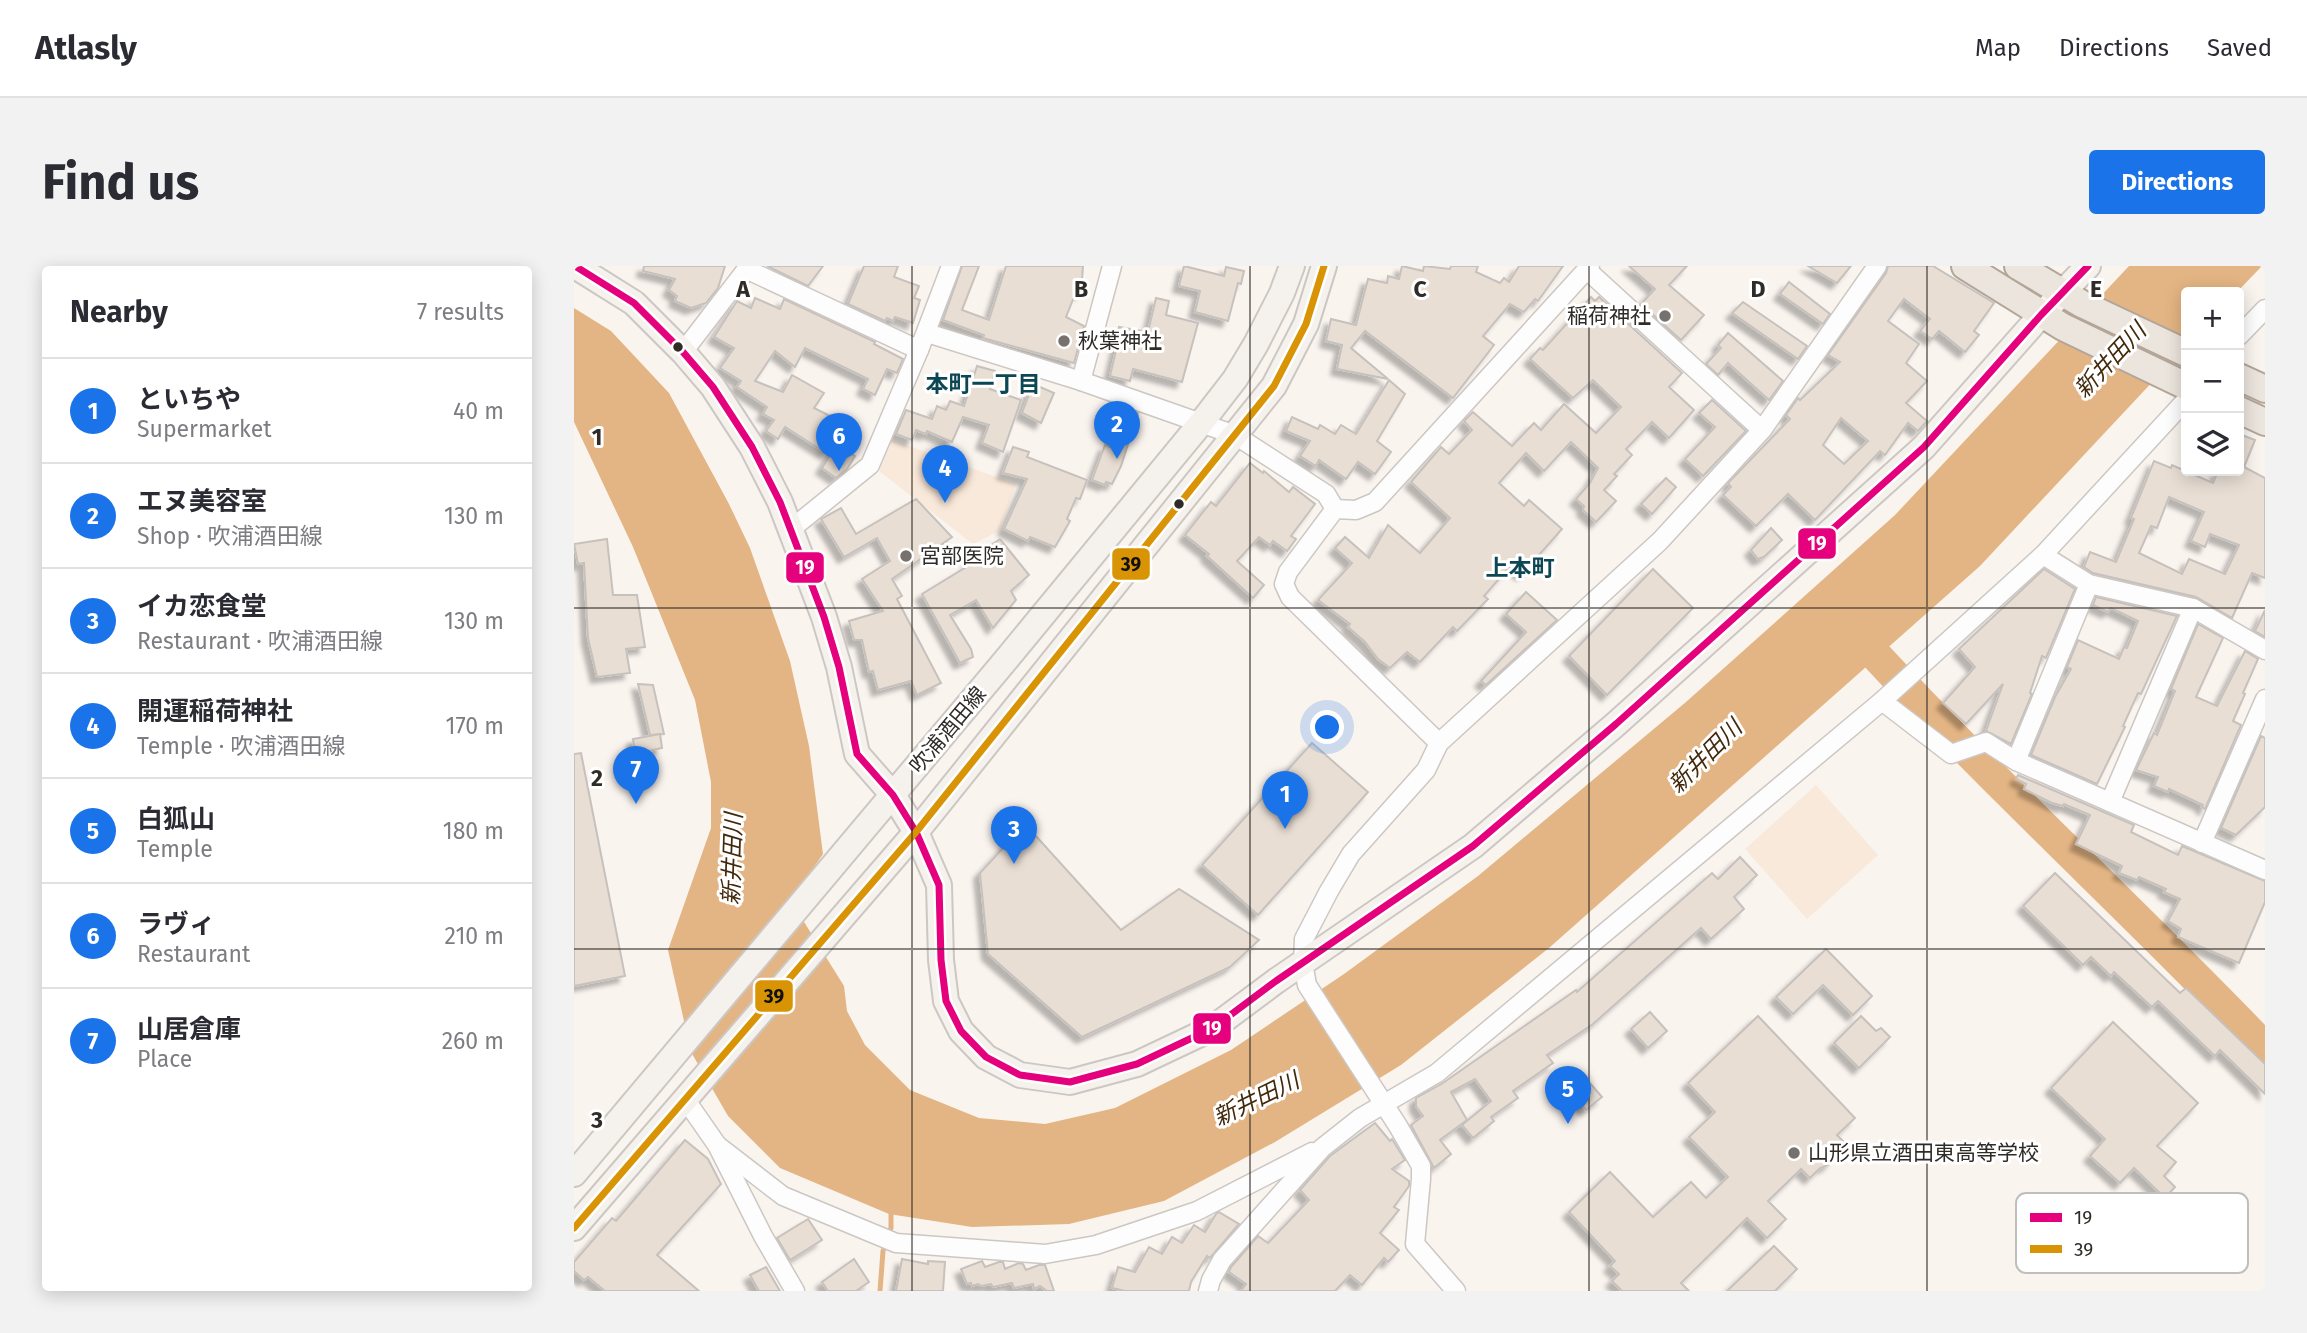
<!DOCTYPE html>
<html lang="en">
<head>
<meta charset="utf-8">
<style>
	:root { --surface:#fff; --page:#f2f2f3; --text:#2b2b33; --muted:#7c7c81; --line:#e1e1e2; --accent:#1a73e8 }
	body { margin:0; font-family:"Fira Sans","Noto Sans JP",sans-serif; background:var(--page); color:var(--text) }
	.controls { position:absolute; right:21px; top:21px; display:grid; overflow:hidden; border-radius:7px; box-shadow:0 4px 18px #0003 }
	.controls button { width:63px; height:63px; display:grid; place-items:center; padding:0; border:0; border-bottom:2px solid var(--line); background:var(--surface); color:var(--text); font:35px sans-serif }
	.you { position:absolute; left:754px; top:462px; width:24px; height:24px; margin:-18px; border:5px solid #fff; border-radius:50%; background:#1a73e8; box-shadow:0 0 0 10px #1a73e833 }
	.badge { display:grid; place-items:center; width:46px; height:46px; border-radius:50%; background:var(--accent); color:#fff; font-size:23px; font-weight:700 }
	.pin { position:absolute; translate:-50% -58px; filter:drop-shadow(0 2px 4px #0008) }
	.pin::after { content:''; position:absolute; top:37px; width:24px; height:21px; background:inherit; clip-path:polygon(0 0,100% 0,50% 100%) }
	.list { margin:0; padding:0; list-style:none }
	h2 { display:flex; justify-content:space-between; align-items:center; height:91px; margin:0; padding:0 28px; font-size:30px }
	h2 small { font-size:23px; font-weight:400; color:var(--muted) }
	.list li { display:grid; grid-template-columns:46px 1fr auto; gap:21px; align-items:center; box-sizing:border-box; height:105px; padding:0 28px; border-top:2px solid var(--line) }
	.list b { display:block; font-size:26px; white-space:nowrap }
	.list p { margin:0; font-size:23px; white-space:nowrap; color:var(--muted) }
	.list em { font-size:23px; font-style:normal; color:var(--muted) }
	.icon { flex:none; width:38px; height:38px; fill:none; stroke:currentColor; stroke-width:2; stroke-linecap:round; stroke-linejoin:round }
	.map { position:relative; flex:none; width:1691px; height:1025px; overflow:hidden; border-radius:7px }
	header { display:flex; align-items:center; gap:42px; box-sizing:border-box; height:98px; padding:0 35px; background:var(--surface); border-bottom:2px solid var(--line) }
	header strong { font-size:33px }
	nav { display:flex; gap:38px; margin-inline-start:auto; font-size:24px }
	.intro { display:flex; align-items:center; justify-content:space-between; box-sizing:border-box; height:168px; padding:0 42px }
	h1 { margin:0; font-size:49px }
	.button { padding:18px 32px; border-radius:7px; background:var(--accent); color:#fff; font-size:24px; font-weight:700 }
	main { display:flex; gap:42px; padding:0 42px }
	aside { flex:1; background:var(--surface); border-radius:7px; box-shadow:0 4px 18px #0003 }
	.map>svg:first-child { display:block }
</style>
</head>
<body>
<header>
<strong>Atlasly</strong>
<nav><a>Map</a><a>Directions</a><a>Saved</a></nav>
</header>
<div class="intro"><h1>Find us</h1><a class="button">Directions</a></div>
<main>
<aside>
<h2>Nearby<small>7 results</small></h2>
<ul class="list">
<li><span class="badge">1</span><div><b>といちや</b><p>Supermarket</p></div><em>40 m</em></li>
<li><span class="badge">2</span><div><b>エヌ美容室</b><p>Shop · 吹浦酒田線</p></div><em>130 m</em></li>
<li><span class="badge">3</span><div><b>イカ恋食堂</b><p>Restaurant · 吹浦酒田線</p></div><em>130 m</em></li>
<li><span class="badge">4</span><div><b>開運稲荷神社</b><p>Temple · 吹浦酒田線</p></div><em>170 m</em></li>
<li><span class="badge">5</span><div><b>白狐山</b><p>Temple</p></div><em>180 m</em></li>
<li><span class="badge">6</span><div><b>ラヴィ</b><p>Restaurant</p></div><em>210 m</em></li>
<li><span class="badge">7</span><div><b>山居倉庫</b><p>Place</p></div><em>260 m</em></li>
</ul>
</aside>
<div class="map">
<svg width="1691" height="1025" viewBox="0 0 1691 1025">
	<defs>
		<filter id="shadow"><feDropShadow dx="-6" dy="6" stdDeviation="2" flood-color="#0004"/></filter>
	</defs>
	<rect width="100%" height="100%" fill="#faf4ef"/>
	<!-- green -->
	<g fill="#f9e9da">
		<polygon points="318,174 442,218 425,265 399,278 305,205"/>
		<polygon points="1242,519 1304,589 1233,653 1171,583"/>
	</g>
	<!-- water -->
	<polygon fill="#e4b584" points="1555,0 1688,0 1663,26 1612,26 1612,80 1406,300 975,682 827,799 701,876 590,935 495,958 398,961 315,948 206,902 154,850 117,786 94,684 137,562 137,516 121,434 59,281 0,156 0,42 37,65 95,127 155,238 176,282 216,395 235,480 249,588 217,635 270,720 273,745 291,779 336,824 405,852 471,858 541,842 657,784 770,708 904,610 1112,436 1321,249"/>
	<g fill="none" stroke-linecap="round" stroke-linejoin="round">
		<!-- stream -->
		<polyline stroke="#e4b584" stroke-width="5" points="306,1025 309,985 317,962 317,942"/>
		<!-- river -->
		<path stroke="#e4b584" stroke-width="32" d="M1274,359C1407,506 1554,639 1691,782"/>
	</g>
	<!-- building -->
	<g fill="#e8ded4" stroke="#c6c1bd" stroke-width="2" fill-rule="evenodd" filter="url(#shadow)">
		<polygon points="70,0 151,0 144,22 132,37 117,42 101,35 103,30 95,24 101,13 69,5"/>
		<polygon points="193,0 249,0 234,20"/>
		<polygon points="290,0 324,0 320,11 345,20 340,32 346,34 339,57 321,51 319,55 313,52 311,55 274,38"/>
		<polygon points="388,0 405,0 388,44 415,54 432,0 509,0 507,27 502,26 492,51 510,60 500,97 409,72 410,69 369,54"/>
		<polygon points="610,0 650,10 652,1 670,5 667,18 664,17 654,55 621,46 626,25 605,20"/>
		<polygon points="828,0 849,5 850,0 876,3 877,0 904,0 902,6 926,17 930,12 935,16 945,0 989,0 964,35 961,33 950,46 936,38 909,70 920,79 879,132 791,65 777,82 814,113 763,103 768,79 752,75 757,53 782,59 794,13 813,17 814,10 825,13"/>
		<polygon points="1055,0 1113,0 1095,19 1130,49 1107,74 1067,38 1081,23"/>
		<polygon points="1234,0 1277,0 1263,17"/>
		<path d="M1314,0H1359L1420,37L1400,65L1405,69L1391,86L1365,65L1358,73L1346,65L1356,53L1330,33L1314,55L1345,78L1332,97L1353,115L1332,137L1353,155L1344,165L1334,157L1311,189L1306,185L1241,254L1214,228L1182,260L1149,229L1157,221L1154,217L1216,153L1212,149L1224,132L1226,134L1266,96L1254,89L1312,7ZM1267,152L1294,175L1270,198L1249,179Z"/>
		<polygon points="1215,16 1256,48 1249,58 1206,28"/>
		<polygon points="1017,31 1021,35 1025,31 1108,107 1095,121 1120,144 1095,172 1078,156 1052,183 1058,189 1040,208 1043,210 1030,224 1042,235 1022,256 1009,244 1010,240 1002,233 1016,217 1024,202 997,176 970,205 952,187 925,217 950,240 955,234 988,263 948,308 937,299 910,330 914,333 883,365 879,361 846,396 833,386 816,402 804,393 791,376 774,361 776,358 744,334 778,297 761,282 771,271 795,292 814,259 846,287 876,252 837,216 867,181 875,188 898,164 890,155 899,146 938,180 960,157 967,164 990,138 1022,167 1047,141 1019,114 999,132 956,93 966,82 969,84"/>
		<polygon points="181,32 206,43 210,33 301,76 300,78 329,93 323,107 313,103 301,129 289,123 294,113 231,82 221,101 201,85 181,115 209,126 218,109 250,127 240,142 272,158 252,187 211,161 204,173 192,165 200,154 189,148 193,141 163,121 167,115 146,102 160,82 140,71 163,35 177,42"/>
		<polygon points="582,32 595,35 592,49 624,57 608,116 559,103 556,115 536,110 544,76 542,76 545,61 574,66"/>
		<polygon points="1169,36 1233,80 1224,93 1158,47"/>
		<polygon points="1154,67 1209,115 1195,134 1154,97 1144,109 1132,98 1147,82 1144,79"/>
		<polygon points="403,100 421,105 416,123 447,134 429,186 408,177 415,159 389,151 378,176 353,165 352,168 342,164 338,174 322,168 332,144 358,153 363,140 372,144 376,135 390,140"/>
		<polygon points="815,114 831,128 803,175 817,186 801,208 784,196 772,213 745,194 742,200 726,190 736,175 712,165 718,151 744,163 746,159 761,168 767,159 782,168"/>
		<polygon points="459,118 480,127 467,157 448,147"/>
		<polygon points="1138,134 1172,165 1129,210 1111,193 1141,161 1125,147"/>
		<polygon points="550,142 564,147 547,200 538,218 532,216 531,219 518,214 531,179 536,181"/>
		<path d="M1668,169L1681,174L1670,201L1691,212V312L1678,307L1658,352L1622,331L1519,307L1510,301L1516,286L1542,296L1560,253L1557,252L1580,195L1597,202L1598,199L1639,217L1644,205H1665V178ZM1595,231L1630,246L1617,275L1631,281L1636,268L1665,279L1651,308L1615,293L1608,308L1565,287L1577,260L1583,262Z"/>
		<polygon points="262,179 281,190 273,203 262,212 248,202"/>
		<polygon points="439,181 455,186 453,191 513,214 506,233 502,232 493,253 496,255 481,281 456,271 454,275 430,263 453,213 429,207"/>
		<polygon points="676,197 689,207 690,205 715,226 719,221 741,238 717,270 722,273 713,285 699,275 696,279 685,271 663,295 690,319 679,332 633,290 635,288 611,269 637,236 642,240"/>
		<polygon points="1092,212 1102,221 1078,248 1067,238"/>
		<polygon points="342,233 378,271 318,313 328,330 323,333 367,417 343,429 337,415 304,424 299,405 295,406 288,374 280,374 275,355 309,345 288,313 316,295 303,272 270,291 247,253 267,242 282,268"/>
		<polygon points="1197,262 1208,274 1190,291 1184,293 1177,284"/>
		<polygon points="33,273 39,329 63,329 71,381 52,383 56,407 23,411 14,372 10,297 4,298 0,278"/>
		<polygon points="426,273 455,309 437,325 442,334 419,362 402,334 376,349 397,383 399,391 386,397 348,328 397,298 394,295"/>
		<polygon points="1079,303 1119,342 1033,429 995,390"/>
		<polygon points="1470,303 1501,323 1472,392 1468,390 1456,427 1458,428 1437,478 1412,465 1429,418 1392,458 1369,437 1401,401 1385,383"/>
		<polygon points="952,326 983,354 912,419 907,415 952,366 932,348"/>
		<polygon points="1522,331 1603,350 1567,428 1564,427 1549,460 1551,461 1523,518 1457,489 1481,431 1497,403 1493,401 1504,374 1545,393 1550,381 1553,382 1564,355 1537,342 1534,346 1519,339"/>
		<polygon points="1691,344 1691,371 1681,365"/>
		<polygon points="1624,358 1649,372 1622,431 1643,440 1671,385 1684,393 1669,427 1671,428 1659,455 1667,459 1631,543 1628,541 1629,539 1595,523 1594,526 1580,520 1584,511 1562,504 1580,467 1583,469 1601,425 1597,423"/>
		<polygon points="64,418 79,419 90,468 76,469"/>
		<polygon points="86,468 88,482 61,488 59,473"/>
		<polygon points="1687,470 1691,472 1691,541 1662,569 1647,562"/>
		<polygon points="738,477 794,526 684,649 628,599"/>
		<polygon points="7,487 51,710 0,720 0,488"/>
		<polygon points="1444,509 1560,559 1557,566 1604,589 1608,580 1691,615 1691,636 1665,697 1604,671 1607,663 1594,655 1606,633 1590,626 1592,623 1565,611 1563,614 1545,607 1548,600 1502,578 1516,549 1490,538 1489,540 1478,537 1450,523 1452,518 1442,513"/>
		<polygon points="451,558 547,664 605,623 685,674 656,701 508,771 414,688 406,607"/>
		<polygon points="1166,591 1183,609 1160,631 1170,643 1137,673 1127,662 1019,758 973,789 979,797 939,825 944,832 917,851 920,855 899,872 888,859 917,835 901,813 877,826 893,854 866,874 877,888 860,902 837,859 849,850 842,840 842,832 869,817 1002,724 1003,726 1138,607 1144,613"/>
		<polygon points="1481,607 1606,727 1612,722 1691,798 1691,828 1646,784 1641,790 1584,735 1578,741 1540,706 1537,710 1517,691 1509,699 1449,640"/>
		<polygon points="1252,683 1298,730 1279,749 1249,719 1219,748 1202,731"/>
		<polygon points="1076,746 1093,765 1074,782 1057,763"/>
		<polygon points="1184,750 1281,852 1263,869 1271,877 1254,899 1246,902 1236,912 1227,903 1194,935 1212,953 1193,972 1173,952 1107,1017 1115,1025 1048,1025 1038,1015 1045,1008 1036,1000 1041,995 995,946 1036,906 1079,951 1117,916 1132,932 1154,911 1115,871 1141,846 1114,817"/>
		<polygon points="1287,750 1302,765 1307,762 1316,771 1285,802 1260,777"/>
		<polygon points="1539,756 1624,837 1583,880 1602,896 1590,910 1601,921 1591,932 1560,902 1546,917 1516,890 1531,873 1477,822"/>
		<polygon points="1008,808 1028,831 1012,844 993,822"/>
		<polygon points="801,857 816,875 818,873 831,894 818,903 835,915 835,920 820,941 825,944 806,967 825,984 814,996 810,992 788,1019 776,1009 761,1025 667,1025 672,1018 655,1006 657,1001 684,970 694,977 735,934 726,924 756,890"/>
		<polygon points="111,874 134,893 147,918 83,989 125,1025 31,1025 14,1011 10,1014 0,1005 0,996 38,952 42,955"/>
		<polygon points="645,946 665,958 636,992 633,990 617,1016 615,1025 551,1025 538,1022 544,1001 561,1006 575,981 588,988 598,971 608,977 620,959 631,966 642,948"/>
		<polygon points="234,953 248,974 216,994 203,972"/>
		<polygon points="1200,980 1223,1003 1201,1025 1153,1025"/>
		<polygon points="280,993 295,1016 282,1025 254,1025 248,1016"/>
		<polygon points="328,993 354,998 354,995 371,996 369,1025 322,1025"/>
		<polygon points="408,995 411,1001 425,996 429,996 431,1003 445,997 449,998 452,1004 465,999 471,999 480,1025 473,1025 466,1020 460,1023 459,1018 440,1022 438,1017 419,1021 417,1018 407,1020 404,1018 398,1020 397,1017 393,1018 387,1003"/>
		<polygon points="192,1001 206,1025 185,1025 176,1009"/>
	</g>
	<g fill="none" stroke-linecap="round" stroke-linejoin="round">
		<defs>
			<g id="street">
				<polyline points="174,4 345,84 377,0"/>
				<polyline points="1013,4 1188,164"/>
				<polyline points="353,67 507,115 661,169 752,228 761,243"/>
				<polyline points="1665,70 1691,43"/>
				<polyline points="109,86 175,0"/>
				<polyline points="507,115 538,0"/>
				<polyline points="761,243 782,244 801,236 1016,0"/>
				<polyline points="761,243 714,306 710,318 716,331 865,477"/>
				<polyline points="216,264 296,199 345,84"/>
				<polyline points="1469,289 1515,318 1619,342 1691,384"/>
				<polyline points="1308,435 1377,488 1412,476 1442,495 1691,604"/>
				<polyline points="1442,495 1515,318"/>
				<polyline points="1536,536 1619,342"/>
				<polyline points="1628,577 1691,433"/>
				<polyline points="111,833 143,879 189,970 221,1025"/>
				<polyline points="143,879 209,930 322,977 471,988 522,979 623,945 738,886"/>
				<polyline points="634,1025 637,1014 648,994 748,882 786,852 863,807 1308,435 1469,289 1612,134"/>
				<polyline points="882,1025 841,978 847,913 847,900 824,860 733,719 729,697 730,673 755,625 777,588 852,504 865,477 1086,275 1188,164 1303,0"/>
			</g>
			<g id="secondary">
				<polyline points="1,0 60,37 109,86 139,121 178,181 206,236 250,351 265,401 283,488 319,529 342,566 365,619 367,694 372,735 387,765 412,791 446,809 496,816 563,798 639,762 702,715 899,580 1042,458 1350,181 1467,49 1514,0"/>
				<polyline points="0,908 431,395 627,157 661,113 682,78 708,27 718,0"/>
				<polyline points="0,962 342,566 700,120 732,58 750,0"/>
			</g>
			<g id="primary">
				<polyline points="1391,0 1489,61 1612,120"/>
				<polyline points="1444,0 1508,38 1612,87"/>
				<polyline points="1665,111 1691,123"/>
				<polyline points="1665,144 1691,156"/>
			</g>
		</defs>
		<!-- street casing -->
		<use href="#street" stroke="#ccc7c3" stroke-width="21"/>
		<!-- secondary casing -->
		<use href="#secondary" stroke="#ccc7c3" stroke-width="28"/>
		<!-- primary casing -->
		<use href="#primary" stroke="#b3a699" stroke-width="30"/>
		<!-- street -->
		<use href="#street" stroke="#fefdfd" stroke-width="18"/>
		<!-- secondary -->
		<use href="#secondary" stroke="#f5f1ed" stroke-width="24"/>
		<!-- primary -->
		<use href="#primary" stroke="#ece5de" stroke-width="26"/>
		<defs>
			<polyline id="bus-1" points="1,0 60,37 109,86 139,121 178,181 206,236 250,351 265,401 283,488 319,529 342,566 365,619 367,694 372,735 387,765 412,791 446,809 496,816 563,798 639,762 702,715 899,580 1042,458 1350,181 1467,49 1514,0"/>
			<polyline id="bus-2" points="0,962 342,566 700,120 732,58 750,0"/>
		</defs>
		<!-- bus-1 casing -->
		<use href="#bus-1" stroke="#fff" stroke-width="12"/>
		<!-- bus-2 casing -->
		<use href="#bus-2" stroke="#fff" stroke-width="12"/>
		<!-- bus-1 -->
		<use href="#bus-1" stroke="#e5007d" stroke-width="7"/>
		<!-- bus-2 -->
		<use href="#bus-2" stroke="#d99406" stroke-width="7"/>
	</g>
	<!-- grid -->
	<path fill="none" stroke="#2f2b27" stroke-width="2" stroke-opacity="0.55" d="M338,0V1025M676,0V1025M1015,0V1025M1353,0V1025M0,342H1691M0,683H1691"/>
	<!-- markers -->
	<g fill="#76716d" stroke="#fff" stroke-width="2.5">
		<circle cx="1091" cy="50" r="7"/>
		<circle cx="490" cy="75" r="7"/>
		<circle cx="332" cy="290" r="7"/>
		<circle cx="1220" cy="887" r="7"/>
	</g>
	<g fill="#2f2b27" stroke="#fff" stroke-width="2.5">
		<circle cx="104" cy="81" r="6"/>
		<circle cx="605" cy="238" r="6"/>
	</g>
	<g text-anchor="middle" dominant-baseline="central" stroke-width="6" stroke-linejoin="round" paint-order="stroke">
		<!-- poi labels -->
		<g font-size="21" fill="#2f2b27" stroke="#fff" text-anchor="start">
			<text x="1077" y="50" text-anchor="end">稲荷神社</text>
			<text x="504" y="75">秋葉神社</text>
			<text x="346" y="290">宮部医院</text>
			<text x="1234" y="887">山形県立酒田東高等学校</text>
		</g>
		<!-- street labels -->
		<g font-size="21" fill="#2f2b27" stroke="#fff">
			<text transform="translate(374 464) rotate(-50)">吹浦酒田線</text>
		</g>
		<!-- water labels -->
		<g font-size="23" font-style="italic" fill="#43290b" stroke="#fff">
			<text transform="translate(1536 94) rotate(-47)">新井田川</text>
			<text transform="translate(1131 490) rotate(-45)">新井田川</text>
			<text transform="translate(158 593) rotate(-88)">新井田川</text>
			<text transform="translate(682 833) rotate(-26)">新井田川</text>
		</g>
		<!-- neighbourhood labels -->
		<g font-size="23" font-weight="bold" fill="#0d4754" stroke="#fff">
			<text x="409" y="118">本町一丁目</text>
			<text x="946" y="302">上本町</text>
		</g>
	</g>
	<!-- legend -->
	<rect x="1442" y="927" width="232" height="80" rx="10" fill="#fff" stroke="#c1bfbe" stroke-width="2"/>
	<rect x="1456" y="947" width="32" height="9" fill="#e5007d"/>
	<rect x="1456" y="979" width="32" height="8" fill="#d99406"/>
	<g font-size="19" fill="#2f2b27">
		<text x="1500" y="958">19</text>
		<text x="1500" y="990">39</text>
	</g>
	<g font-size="23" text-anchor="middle" font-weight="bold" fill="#2f2b27" stroke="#fff" stroke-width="6" stroke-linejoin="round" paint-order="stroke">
		<text x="169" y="31">A</text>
		<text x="507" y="31">B</text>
		<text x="846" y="31">C</text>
		<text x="1184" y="31">D</text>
		<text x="1522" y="31">E</text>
		<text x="23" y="179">1</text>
		<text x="23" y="520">2</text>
		<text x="23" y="862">3</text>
	</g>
	<g stroke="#fff" stroke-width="2.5">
		<rect x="1223" y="261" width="40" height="33" rx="7" fill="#e5007d"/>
		<rect x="537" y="281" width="40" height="34" rx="7" fill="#d99406"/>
		<rect x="211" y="285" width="40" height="33" rx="7" fill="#e5007d"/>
		<rect x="180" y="713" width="40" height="34" rx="7" fill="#d99406"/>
		<rect x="618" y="746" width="40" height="33" rx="7" fill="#e5007d"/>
	</g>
	<g font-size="19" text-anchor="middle" font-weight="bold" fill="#fff">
		<text x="1243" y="284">19</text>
		<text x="231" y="308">19</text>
		<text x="638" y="769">19</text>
	</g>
	<g font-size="19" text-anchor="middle" font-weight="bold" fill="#111">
		<text x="557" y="305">39</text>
		<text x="200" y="737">39</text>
	</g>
</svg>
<div class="controls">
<button>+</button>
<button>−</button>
<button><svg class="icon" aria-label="layers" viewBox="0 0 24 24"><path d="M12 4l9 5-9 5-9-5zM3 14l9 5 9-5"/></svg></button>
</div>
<div class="you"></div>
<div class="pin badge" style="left:711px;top:563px">1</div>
<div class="pin badge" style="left:543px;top:193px">2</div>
<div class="pin badge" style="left:440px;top:598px">3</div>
<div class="pin badge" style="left:371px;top:237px">4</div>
<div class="pin badge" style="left:994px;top:858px">5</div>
<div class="pin badge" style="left:265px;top:205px">6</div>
<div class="pin badge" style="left:62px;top:538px">7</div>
</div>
</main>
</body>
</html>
